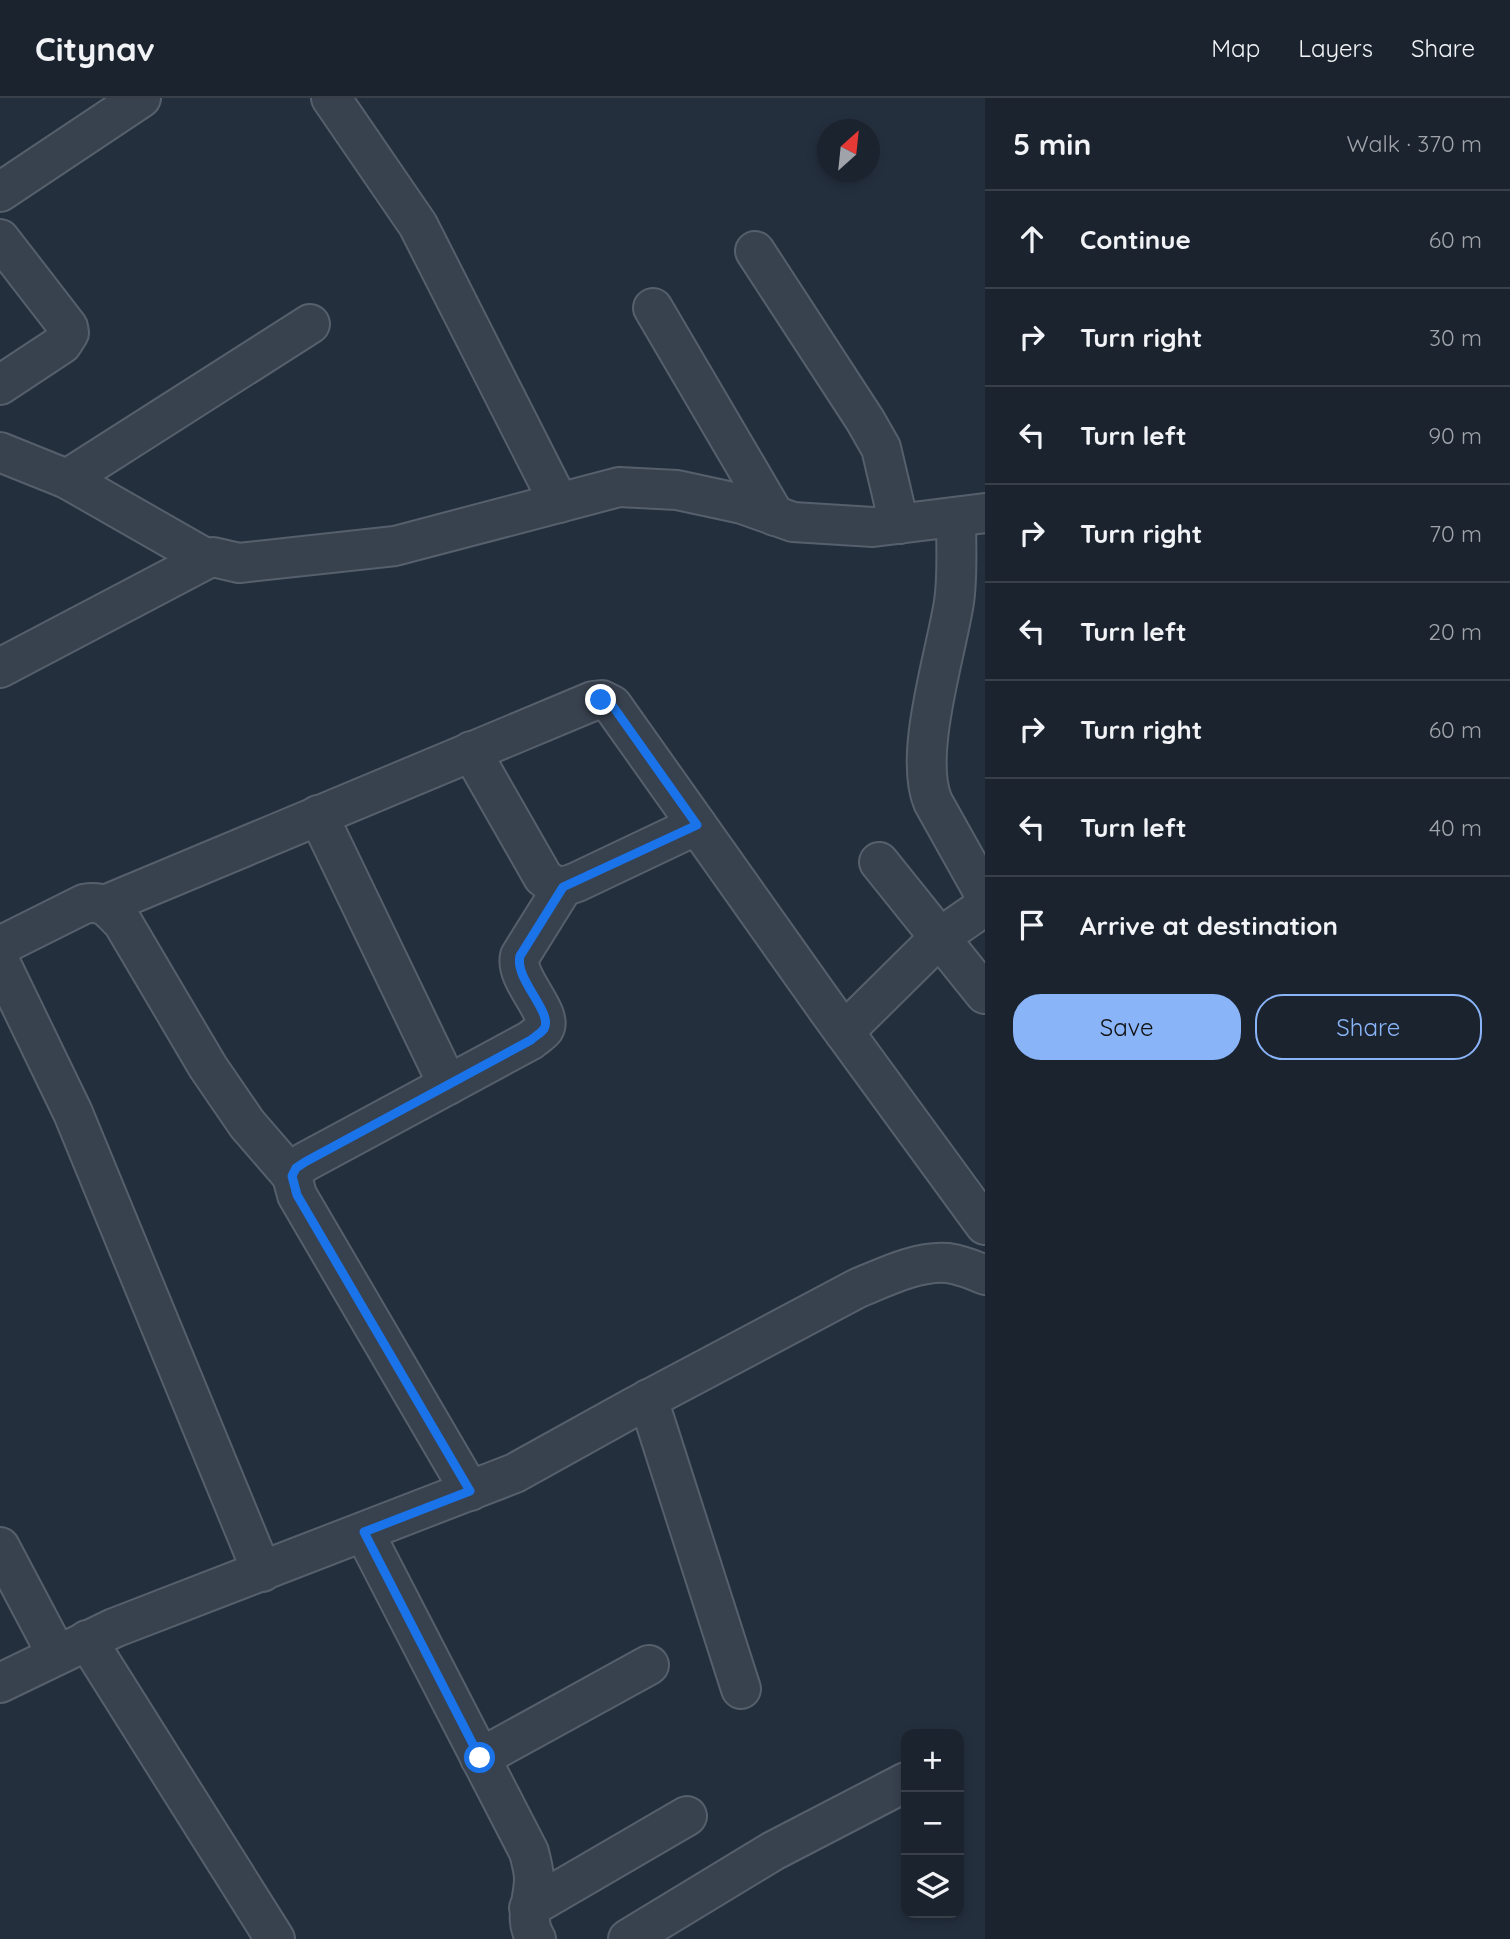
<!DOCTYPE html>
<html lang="en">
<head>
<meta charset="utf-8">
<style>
	:root { --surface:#1b232e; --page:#242b36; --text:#f1f3f6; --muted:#a0a4aa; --line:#39404a; --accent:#8ab4f8 }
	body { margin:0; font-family:Quicksand,sans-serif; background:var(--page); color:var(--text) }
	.controls { position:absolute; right:21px; bottom:21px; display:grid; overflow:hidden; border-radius:14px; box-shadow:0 4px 10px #0003 }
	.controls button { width:63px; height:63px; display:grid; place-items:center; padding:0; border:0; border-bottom:2px solid var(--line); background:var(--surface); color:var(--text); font:35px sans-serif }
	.compass { position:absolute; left:817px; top:21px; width:63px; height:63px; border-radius:50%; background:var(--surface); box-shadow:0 4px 10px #0003; rotate:27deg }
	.stop { position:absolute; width:21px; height:21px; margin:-16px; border:5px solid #1a73e8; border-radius:50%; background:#fff }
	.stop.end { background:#1a73e8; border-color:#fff; box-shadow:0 2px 7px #0008 }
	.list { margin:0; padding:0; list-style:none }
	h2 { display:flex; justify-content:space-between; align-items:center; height:91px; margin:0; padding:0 28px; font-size:30px }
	h2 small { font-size:23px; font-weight:400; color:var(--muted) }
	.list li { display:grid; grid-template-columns:46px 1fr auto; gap:21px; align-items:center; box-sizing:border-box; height:98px; padding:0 28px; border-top:2px solid var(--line) }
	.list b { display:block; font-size:26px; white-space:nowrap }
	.list em { font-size:23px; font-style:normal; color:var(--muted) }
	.actions { display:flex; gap:14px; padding:21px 28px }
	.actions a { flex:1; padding:16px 0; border:2px solid var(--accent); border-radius:28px; text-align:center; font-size:24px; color:var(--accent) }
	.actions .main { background:var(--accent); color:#111 }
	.icon { flex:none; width:38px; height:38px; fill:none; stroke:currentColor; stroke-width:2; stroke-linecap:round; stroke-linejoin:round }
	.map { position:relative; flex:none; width:985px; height:1841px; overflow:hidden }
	header { display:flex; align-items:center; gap:42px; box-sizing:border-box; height:98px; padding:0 35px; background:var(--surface); border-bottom:2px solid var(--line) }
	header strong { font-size:33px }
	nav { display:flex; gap:38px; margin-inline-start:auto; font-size:24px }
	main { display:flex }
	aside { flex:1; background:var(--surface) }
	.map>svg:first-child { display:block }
</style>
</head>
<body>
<header>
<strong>Citynav</strong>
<nav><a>Map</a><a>Layers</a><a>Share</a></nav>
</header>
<main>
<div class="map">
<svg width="985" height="1841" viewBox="0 0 985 1841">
	<rect width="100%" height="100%" fill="#242f3e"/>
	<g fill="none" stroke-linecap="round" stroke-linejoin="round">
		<defs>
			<g id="minor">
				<polyline points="331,0 418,127 559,405"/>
				<polyline points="0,94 141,0"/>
				<polyline points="0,141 68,229 69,235 62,246 0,287"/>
				<polyline points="755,153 865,322 881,350 899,426"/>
				<polyline points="653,210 775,418"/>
				<polyline points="0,354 67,381 207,461 213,459 239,465 395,448 619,389 677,392 742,406 793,424 873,429 985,415"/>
				<polyline points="67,381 310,226"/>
				<path d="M956,419C956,447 958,477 954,504C946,556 913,657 933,704L985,797"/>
				<polyline points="0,570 207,461"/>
				<path d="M471,653L543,779C555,790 562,790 577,784L697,727"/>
				<polyline points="318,717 448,987"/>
				<polyline points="879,764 985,896"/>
				<polyline points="105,807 593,603 602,602 612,607 828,912 985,1127"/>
				<path d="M0,848L84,806C105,802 109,811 123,825L208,969L247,1026L292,1078"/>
				<polyline points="0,864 73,1015 262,1474"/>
				<polyline points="844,934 939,840 985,808"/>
				<polyline points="648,1301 741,1591"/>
				<path d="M470,1393L297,1097L292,1078L296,1071L305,1064L531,942C534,939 541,935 544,931C554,915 514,881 520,858L563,789"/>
				<path d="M364,1434L529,1754C531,1763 534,1772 534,1781C534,1802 523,1821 536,1841"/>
				<polyline points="0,1449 57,1557"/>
				<polyline points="87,1542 275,1841"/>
				<path d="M0,1585L114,1530L515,1375L632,1310L858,1190C885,1179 919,1162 948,1165C960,1167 974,1172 985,1177"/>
				<polyline points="480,1660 649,1567"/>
				<polyline points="529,1810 687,1718"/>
				<polyline points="628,1841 773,1753 906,1684"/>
			</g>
		</defs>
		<!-- minor casing -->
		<use href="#minor" stroke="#565f6c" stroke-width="42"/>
		<!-- minor -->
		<use href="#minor" stroke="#38414e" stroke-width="38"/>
	</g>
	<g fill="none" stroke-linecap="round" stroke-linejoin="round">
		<!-- route -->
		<path stroke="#1a73e8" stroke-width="9" d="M480,1660L364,1434L470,1393L297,1097L292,1078L296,1070L305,1064L531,942C534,939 541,935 544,931C554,915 514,881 520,858L563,789L697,727L612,607L601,602"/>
	</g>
</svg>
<div class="controls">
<button>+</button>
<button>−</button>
<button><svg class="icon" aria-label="layers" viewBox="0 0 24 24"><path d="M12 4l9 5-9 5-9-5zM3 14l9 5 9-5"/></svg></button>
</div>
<svg class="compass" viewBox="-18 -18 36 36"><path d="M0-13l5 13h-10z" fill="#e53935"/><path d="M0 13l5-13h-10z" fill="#a0a4aa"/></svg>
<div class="stop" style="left:480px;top:1660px"></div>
<div class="stop end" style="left:601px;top:602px"></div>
</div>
<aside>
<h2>5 min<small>Walk · 370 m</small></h2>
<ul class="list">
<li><svg class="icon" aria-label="ahead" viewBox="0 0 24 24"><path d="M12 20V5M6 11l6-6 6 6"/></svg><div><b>Continue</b></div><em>60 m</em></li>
<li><svg class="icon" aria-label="right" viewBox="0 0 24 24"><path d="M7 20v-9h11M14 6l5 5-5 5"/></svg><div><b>Turn right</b></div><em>30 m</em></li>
<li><svg class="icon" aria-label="left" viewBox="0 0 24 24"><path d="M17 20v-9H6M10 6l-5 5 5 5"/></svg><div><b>Turn left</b></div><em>90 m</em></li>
<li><svg class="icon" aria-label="right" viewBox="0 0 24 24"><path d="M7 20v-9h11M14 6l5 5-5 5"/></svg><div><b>Turn right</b></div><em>70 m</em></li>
<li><svg class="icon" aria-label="left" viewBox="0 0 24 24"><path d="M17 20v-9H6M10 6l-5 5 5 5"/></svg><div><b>Turn left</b></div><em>20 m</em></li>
<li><svg class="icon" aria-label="right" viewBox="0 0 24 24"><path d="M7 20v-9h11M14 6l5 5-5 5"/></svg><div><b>Turn right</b></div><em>60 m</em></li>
<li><svg class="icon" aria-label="left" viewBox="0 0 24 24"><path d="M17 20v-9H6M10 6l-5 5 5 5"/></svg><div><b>Turn left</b></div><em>40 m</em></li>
<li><svg class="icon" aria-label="arrive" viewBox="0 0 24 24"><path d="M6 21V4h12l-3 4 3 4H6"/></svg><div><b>Arrive at destination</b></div></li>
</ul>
<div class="actions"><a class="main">Save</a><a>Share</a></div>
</aside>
</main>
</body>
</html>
